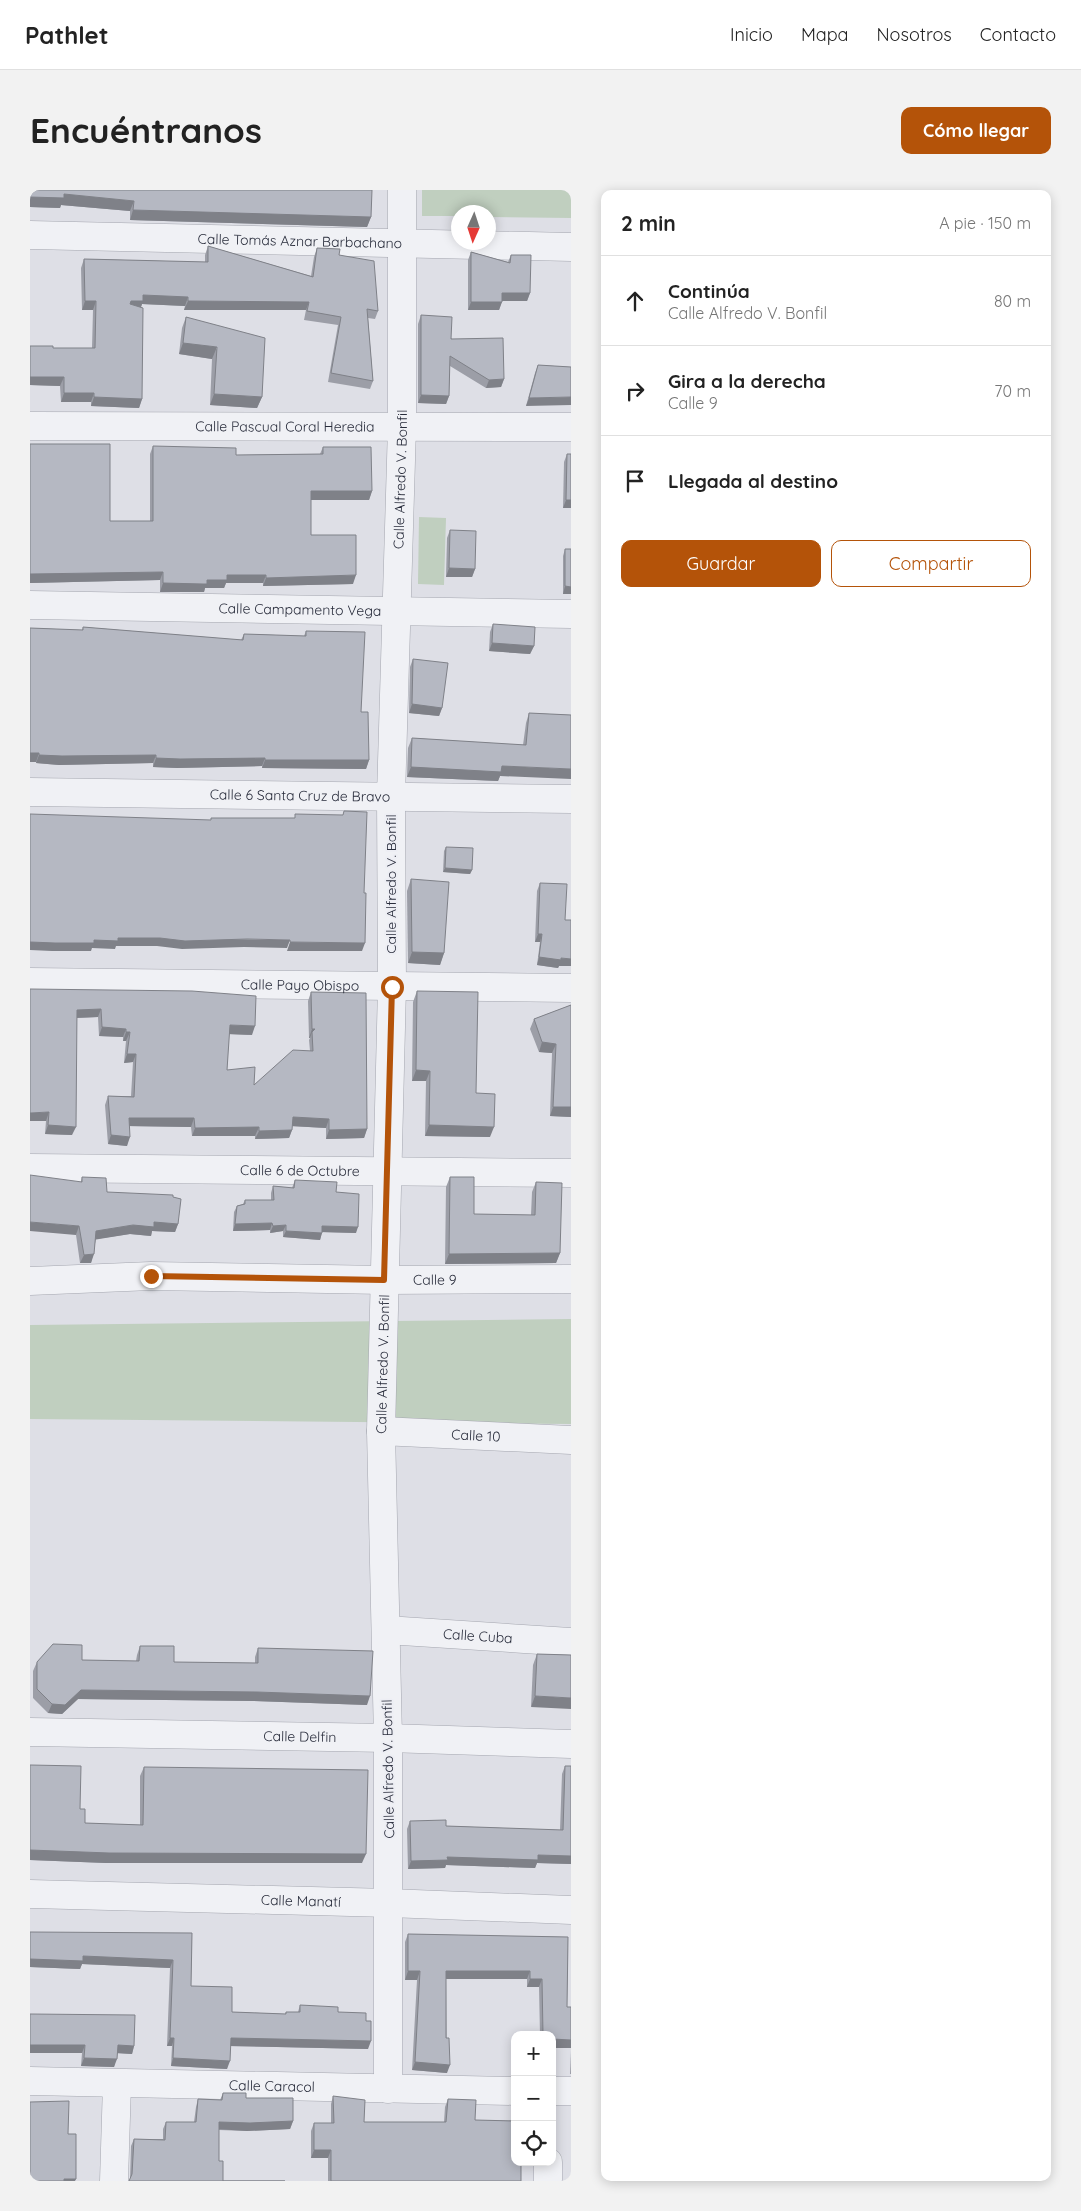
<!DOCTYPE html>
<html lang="es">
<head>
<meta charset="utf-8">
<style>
	:root { --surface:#fff; --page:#f2f2f2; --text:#222; --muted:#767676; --line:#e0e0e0; --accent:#b45309 }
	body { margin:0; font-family:Quicksand,sans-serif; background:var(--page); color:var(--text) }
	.controls { position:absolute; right:15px; bottom:15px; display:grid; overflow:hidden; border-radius:10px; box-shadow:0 2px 12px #0003 }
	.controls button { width:45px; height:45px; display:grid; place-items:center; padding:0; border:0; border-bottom:1px solid var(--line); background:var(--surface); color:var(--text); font:25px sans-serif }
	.compass { position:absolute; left:421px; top:15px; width:45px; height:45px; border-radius:50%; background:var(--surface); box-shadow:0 2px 12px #0003; rotate:183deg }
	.stop { position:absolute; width:15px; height:15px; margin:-11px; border:4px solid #b45309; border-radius:50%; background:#fff }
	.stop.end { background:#b45309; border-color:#fff; box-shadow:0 1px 5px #0008 }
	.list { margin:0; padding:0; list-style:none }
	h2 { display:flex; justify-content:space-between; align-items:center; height:65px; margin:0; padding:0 20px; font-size:21px }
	h2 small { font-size:16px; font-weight:400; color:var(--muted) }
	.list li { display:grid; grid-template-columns:32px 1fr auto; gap:15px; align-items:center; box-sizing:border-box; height:90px; padding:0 20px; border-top:1px solid var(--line) }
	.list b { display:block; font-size:19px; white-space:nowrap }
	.list p { margin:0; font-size:16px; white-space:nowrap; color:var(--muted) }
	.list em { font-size:16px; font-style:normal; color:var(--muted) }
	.actions { display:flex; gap:10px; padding:15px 20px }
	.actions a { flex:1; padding:11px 0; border:1px solid var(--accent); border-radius:10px; text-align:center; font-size:18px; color:var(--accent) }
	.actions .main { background:var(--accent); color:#fff }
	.icon { flex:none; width:28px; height:28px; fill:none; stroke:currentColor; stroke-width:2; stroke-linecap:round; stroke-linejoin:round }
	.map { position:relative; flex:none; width:541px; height:1991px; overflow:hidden; border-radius:10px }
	header { display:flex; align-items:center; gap:30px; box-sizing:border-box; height:70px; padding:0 25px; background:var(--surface); border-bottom:1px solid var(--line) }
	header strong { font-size:24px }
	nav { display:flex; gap:28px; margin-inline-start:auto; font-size:18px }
	.intro { display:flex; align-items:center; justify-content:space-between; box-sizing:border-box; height:120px; padding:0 30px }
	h1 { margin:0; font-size:35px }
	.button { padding:12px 22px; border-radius:10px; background:var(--accent); color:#fff; font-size:18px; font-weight:700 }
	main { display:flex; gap:30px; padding:0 30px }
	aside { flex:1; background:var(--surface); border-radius:10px; box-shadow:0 2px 12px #0003 }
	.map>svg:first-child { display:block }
</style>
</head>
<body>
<header>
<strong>Pathlet</strong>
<nav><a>Inicio</a><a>Mapa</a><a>Nosotros</a><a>Contacto</a></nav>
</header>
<div class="intro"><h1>Encuéntranos</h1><a class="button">Cómo llegar</a></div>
<main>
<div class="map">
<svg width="541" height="1991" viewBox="0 0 541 1991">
	<rect width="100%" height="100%" fill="#dedfe6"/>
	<!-- green -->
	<g fill="#c0cfbf">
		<polygon points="392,0 541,0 541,28 459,27 458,22 428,22 428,26 392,26"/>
		<polygon points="389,327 416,328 414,395 388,394"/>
		<polygon points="541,1129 541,1234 0,1229 0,1135"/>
	</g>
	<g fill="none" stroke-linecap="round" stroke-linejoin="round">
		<defs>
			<g id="minor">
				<path id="s1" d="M0,45L541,57"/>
				<path id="s2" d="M0,236L541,237"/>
				<path id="s3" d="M0,415L541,424"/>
				<path id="s4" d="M0,602L541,609"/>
				<path id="s5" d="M0,792L541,798"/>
				<path id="s6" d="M0,978L541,983"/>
				<path id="s7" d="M0,1091L121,1086L354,1090L541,1089"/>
				<path id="s8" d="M351,1241L541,1250"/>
				<path id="s9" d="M356,1440L541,1452"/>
				<path id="s10" d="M0,1542L358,1548L541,1554"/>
				<path id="s11" d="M0,1704L359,1713L541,1720"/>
				<path id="s12" d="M0,1891L485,1901"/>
				<path id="s13" d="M358,1899V1548L351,1241L362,797L361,606L372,237V0"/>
				<polyline points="522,1901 541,1901"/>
				<polyline points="84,1991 87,1894"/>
				<polyline points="518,1991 518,1972"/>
			</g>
		</defs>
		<!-- minor casing -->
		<use href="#minor" stroke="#a4a6af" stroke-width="29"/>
		<!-- minor -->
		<use href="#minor" stroke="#f0f1f5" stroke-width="28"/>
	</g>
	<!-- wall -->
	<g fill="#9c9ea7">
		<polygon points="0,0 341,27 337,37 100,30 100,21 31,15 30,18 0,17"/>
		<polygon points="178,56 281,86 284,67 287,58 309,65 348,121 345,129 338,128 343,191 340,199 298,192 308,135 274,130 276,120 154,120 155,116 112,114 111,117 112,209 109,218 61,216 61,212 31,212 30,196 0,195 0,156 23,158 62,158 63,120 52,120 51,78 54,69 175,72 175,65"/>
		<polygon points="441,62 478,72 481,65 500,103 497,111 472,111 469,120 438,120 438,70"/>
		<polygon points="391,125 474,189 471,197 456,198 420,176 419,206 416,214 388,213 388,134"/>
		<polygon points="156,127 232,207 227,218 180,215 182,169 149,164 152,138"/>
		<polygon points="508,175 541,177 496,216 505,183"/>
		<polygon points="0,254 80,331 120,331 120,264 123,256 206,265 290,264 293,257 342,301 339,310 281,310 281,345 323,394 233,396 233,393 196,393 194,398 175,398 174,402 130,402 130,390 0,393"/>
		<polygon points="537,264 541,318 533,318 534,272"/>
		<polygon points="420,340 445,379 442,387 416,387 417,348"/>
		<polygon points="535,359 541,359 541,404 533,404 533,366"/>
		<polygon points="463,434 504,456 500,464 459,461 460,442"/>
		<polygon points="53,437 211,450 214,444 274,446 276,441 331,522 339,570 336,579 232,578 232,576 147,578 123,577 123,573 29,575 6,573 6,572 0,572 0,438 52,440"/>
		<polygon points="383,469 412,518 409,526 379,523 380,477"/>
		<polygon points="499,523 541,525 470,586 468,591 377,587 378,558 382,548 493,555 496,533"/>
		<polygon points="416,657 442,680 440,684 413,682 414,661"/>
		<polygon points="381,689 414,763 410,775 378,773 377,701"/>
		<polygon points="510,693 535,730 541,730 541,776 529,776 528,778 507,775 510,752 505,752 507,701"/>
		<polygon points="0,799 222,845 199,844 197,880 224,895 280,861 279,850 280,848 279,848 278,811 281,802 337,939 334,948 296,949 296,938 262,936 262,940 259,948 225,949 225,946 162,946 161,937 99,936 97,956 78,954 75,915 78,906 101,906 103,872 94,873 96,851 93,851 93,847 69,846 68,827 47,828 42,945 15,944 16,931"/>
		<polygon points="387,801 446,903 460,947 395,946 396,891 382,891 383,812"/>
		<polygon points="541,815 541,927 520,926 522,863 509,862 500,839 504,829"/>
		<polygon points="52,987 77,1002 148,1034 145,1042 122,1041 121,1046 100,1044 66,1049 61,1073 50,1073 46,1045 51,991"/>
		<polygon points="420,987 444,1024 501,1025 502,1002 506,992 530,1063 526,1073 415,1074 416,997"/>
		<polygon points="265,990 306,1002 326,1043 292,1042 290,1050 253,1047 253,1041 240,1043 240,1040 203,1041 204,1022 207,1016 213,1014 215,1010 241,1010 241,1003 243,996 262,998"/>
		<polygon points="110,1456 144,1472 225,1473 225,1467 228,1458 337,1515 224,1511 48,1509 32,1524 18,1523 3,1508 3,1481 7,1472 52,1470 106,1471 107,1465"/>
		<polygon points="507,1464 541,1465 501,1517 503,1475"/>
		<polygon points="0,1575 50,1619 55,1633 110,1635 110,1586 114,1577 332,1673 76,1673 0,1670"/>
		<polygon points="535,1576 541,1674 507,1673 505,1678 416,1675 415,1678 378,1679 377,1639 380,1631 416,1636 530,1640 532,1584"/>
		<polygon points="162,1743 161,1796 202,1822 255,1824 256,1822 268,1822 270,1815 308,1822 336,1831 338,1859 200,1856 197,1879 141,1876 142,1856 137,1856 140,1778 52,1774 50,1779 0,1777"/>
		<polygon points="378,1744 538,1747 537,1817 541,1817 541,1858 522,1858 522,1845 510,1845 509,1797 497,1797 497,1789 416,1789 417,1883 382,1880 387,1790 375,1790 375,1752"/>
		<polygon points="0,1824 104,1856 102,1864 87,1863 84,1877 51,1876 52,1863 0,1863"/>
		<polygon points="541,1861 541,1884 540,1884"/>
		<polygon points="193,1903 216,1908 263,1931 260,1939 217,1941 189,1940 100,1990 101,1956 104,1949 133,1949 133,1939 136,1932 164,1932 166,1917 168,1909 190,1910"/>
		<polygon points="303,1906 334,1932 414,1932 415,1917 418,1909 445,1930 483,1931 482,1919 485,1913 485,1972 491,1991 298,1991 298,1968 281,1968 281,1941 284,1933 301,1933 301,1914"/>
	</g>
	<!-- shaded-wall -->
	<g fill="#7f8188">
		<polygon points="34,4 104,11 100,21 31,15 30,18 0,17 0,7"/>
		<polygon points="103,20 341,27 337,37 100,30"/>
		<polygon points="472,103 500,103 497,111 469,111"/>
		<polygon points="113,105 158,107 155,116 112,114 110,120 97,120 101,111"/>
		<polygon points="55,111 66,111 63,120 52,120"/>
		<polygon points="158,111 279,112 276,120 154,120"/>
		<polygon points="441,112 472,112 469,120 438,120"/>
		<polygon points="153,153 187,157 182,169 149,164"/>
		<polygon points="0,187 34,187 30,196 0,195"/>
		<polygon points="474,189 471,197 456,198 459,190"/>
		<polygon points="34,203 64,203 61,212 31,212"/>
		<polygon points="184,204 232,207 227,218 180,215"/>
		<polygon points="391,205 419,206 416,214 388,213"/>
		<polygon points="64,207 112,209 109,218 61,216"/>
		<polygon points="541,207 541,215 496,216 499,208"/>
		<polygon points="281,301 342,301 339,310 278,310"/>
		<polygon points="536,310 541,310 541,318 533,318"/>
		<polygon points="419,378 445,379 442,387 416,387"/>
		<polygon points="133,382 130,390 0,393 0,384"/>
		<polygon points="197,385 236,385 233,393 196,393 194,398 175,398 174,402 130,402 133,393"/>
		<polygon points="326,385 323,394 233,396 236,388"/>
		<polygon points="535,396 541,397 541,404 533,404"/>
		<polygon points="462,453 504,456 500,464 459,461"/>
		<polygon points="382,514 412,518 409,526 379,523"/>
		<polygon points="0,563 9,563 6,572 0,572"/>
		<polygon points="9,565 126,565 123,573 29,575 6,573"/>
		<polygon points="126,568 235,568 232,576 147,578 123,577"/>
		<polygon points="235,570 339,570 336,579 232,578"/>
		<polygon points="472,576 541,579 541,589 470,586 468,591 377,587 381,577"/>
		<polygon points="415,678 442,680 440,684 413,682"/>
		<polygon points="508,744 512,744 510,752 505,752"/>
		<polygon points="88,748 130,748 260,750 257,758 214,757 152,759 127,756 86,756 85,759 62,758 61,761 22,761 0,760 0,752 64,750"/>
		<polygon points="260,752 335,753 332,761 257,761"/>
		<polygon points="382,762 414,763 410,775 378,773"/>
		<polygon points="509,767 541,769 541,776 529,776 528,778 507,775"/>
		<polygon points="71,819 68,827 44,828 47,820"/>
		<polygon points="200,835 225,836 222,845 197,844"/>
		<polygon points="72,837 96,839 93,847 69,846"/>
		<polygon points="282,839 285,839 282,842 280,848 279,848"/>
		<polygon points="96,842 100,842 96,851 93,851"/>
		<polygon points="512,852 526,854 522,863 509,862"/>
		<polygon points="97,864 106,864 103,872 94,873"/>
		<polygon points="386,880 400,881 396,891 382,891"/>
		<polygon points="523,917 541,917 541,927 520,926"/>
		<polygon points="19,922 16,931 0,931 0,923"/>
		<polygon points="263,927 299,929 296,938 260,936"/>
		<polygon points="99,928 164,928 161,937 95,936"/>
		<polygon points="18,935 46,937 42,945 15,944"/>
		<polygon points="399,935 464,937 460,947 395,946"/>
		<polygon points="229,937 225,946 162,946 165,938"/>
		<polygon points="337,939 334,948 296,949 299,940"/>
		<polygon points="262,940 259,948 225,949 229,941"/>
		<polygon points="81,945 100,947 97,956 78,954"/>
		<polygon points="0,1032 49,1036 46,1045 0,1041"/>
		<polygon points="124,1032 148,1034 145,1042 122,1041 121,1046 100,1044 63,1050 66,1041"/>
		<polygon points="242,1033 240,1040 203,1041 205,1034"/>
		<polygon points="256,1035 253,1041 240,1043 243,1036"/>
		<polygon points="292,1036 328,1037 326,1043 290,1042"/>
		<polygon points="256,1041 292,1043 290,1050 253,1047"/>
		<polygon points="530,1063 526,1073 415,1074 419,1064"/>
		<polygon points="64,1064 61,1073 50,1073 54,1065"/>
		<polygon points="51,1500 227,1502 340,1506 337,1515 224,1511 48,1509 32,1524 18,1523 22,1514"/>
		<polygon points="505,1506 541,1508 541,1519 501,1517"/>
		<polygon points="0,1660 336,1664 332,1673 76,1673 0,1670"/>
		<polygon points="508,1665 541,1666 541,1674 507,1673 505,1678 416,1675 415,1678 378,1679 381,1671 417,1667"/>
		<polygon points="53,1766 143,1770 140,1778 52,1774 50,1779 0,1777 0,1769"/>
		<polygon points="378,1781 390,1781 387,1790 375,1790"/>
		<polygon points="416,1781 500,1781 497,1789 413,1789"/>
		<polygon points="500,1789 512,1789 509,1797 497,1797"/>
		<polygon points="140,1848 144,1848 142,1856 137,1856"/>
		<polygon points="201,1848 341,1851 338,1859 198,1856"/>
		<polygon points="522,1849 541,1850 541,1858 522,1858"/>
		<polygon points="0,1855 55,1855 52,1863 0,1863"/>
		<polygon points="88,1855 104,1856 102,1864 85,1863"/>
		<polygon points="54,1868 87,1869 84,1877 51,1876"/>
		<polygon points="143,1868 200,1871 197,1879 141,1876"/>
		<polygon points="385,1872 420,1875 417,1883 382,1880"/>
		<polygon points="263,1931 260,1939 217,1941 186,1939 189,1932"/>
		<polygon points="284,1960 301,1960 298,1968 281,1968"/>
		<polygon points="34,1989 46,1989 45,1991 34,1991"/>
	</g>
	<!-- building -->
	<g fill="#b5b8c2" stroke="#7f8188">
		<polygon points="0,0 342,0 341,27 103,20 104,11 34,4 34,8 0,7"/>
		<polygon points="178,56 283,87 287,58 310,59 309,65 344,71 348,121 337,119 343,191 301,183 311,127 277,121 279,112 158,111 158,107 113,105 113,111 101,111 100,114 113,118 112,209 64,207 64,203 34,203 34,187 0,187 0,156 23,156 23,158 65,158 66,111 55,111 54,69 178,72"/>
		<polygon points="441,62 480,73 481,65 501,65 500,103 472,103 472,112 441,112"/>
		<polygon points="391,125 422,127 421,149 473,148 474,189 459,190 420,166 419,206 391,205"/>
		<polygon points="156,127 235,148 232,207 184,204 187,157 153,153"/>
		<polygon points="508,175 541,177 541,207 499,208"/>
		<polygon points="0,254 80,254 80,331 123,331 123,256 206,258 206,265 293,264 293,257 341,257 342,301 281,301 281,345 326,345 326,385 236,388 236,385 197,385 197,390 177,390 177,394 173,394 133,393 133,382 0,384"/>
		<polygon points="537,264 541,264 541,310 536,310"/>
		<polygon points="420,340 446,341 445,379 419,378"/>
		<polygon points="535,359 541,359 541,397 535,396"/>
		<polygon points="463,434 505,437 504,456 462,453"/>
		<polygon points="53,437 213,450 214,444 276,446 276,441 335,442 331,522 338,522 339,570 235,570 235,568 150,569 126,568 126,565 32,566 9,565 9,563 0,563 0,438 53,440"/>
		<polygon points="383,469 418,473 412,518 382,514"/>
		<polygon points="499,523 541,525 541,579 472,576 471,582 381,577 382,548 496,555"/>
		<polygon points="314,621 337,622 334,703 336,703 335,753 260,752 260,750 217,749 155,751 130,748 88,748 88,751 64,750 64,753 25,753 0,752 0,624 181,630 181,628 265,628 265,624 313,625"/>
		<polygon points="416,657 443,658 442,680 415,678"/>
		<polygon points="381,689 419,692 414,763 382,762"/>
		<polygon points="510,693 537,694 535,730 541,730 541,769 531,768 531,770 509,767 512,744 508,744"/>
		<polygon points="0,799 162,801 226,806 225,836 200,835 197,880 225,877 224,895 263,860 283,861 282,842 285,839 282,839 281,802 336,803 337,939 299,940 299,929 263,927 262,940 229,941 229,937 165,938 164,928 99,928 100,947 81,945 78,906 104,907 106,864 97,864 100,842 96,842 96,839 72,837 71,819 47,820 46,937 18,935 19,922 0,923"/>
		<polygon points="387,801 448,802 446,903 465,904 464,937 399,935 400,881 386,880"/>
		<polygon points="541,815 541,917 523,917 526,854 512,852 504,829"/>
		<polygon points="0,985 52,992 52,987 76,988 77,1002 143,1005 143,1007 151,1009 148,1034 124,1032 124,1037 103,1035 66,1041 64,1064 54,1065 49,1036 0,1032"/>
		<polygon points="420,987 444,987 444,1024 505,1025 506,992 532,993 530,1063 419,1064"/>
		<polygon points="265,990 307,992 306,1002 329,1004 328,1037 292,1036 292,1043 256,1041 256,1035 243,1036 242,1033 205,1034 207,1016 215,1014 215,1010 244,1010 243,996 264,998"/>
		<polygon points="23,1454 52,1455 52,1470 109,1471 110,1456 144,1456 144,1472 228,1473 228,1458 343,1461 340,1506 227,1502 51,1500 35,1515 22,1514 7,1499 7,1472"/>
		<polygon points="507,1464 541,1465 541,1508 505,1506"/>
		<polygon points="0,1575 51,1576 50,1619 55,1619 55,1633 113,1635 114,1577 338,1580 336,1664 79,1663 0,1660"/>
		<polygon points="535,1576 541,1576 541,1666 508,1665 508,1670 417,1667 418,1670 381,1671 380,1631 416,1630 416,1636 533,1640"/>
		<polygon points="0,1742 162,1743 161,1796 202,1797 202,1822 256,1824 256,1822 270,1822 270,1815 308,1817 308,1822 336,1823 336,1831 341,1831 341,1851 201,1848 200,1871 143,1868 144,1848 140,1848 143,1770 53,1766 53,1771 0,1769"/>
		<polygon points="378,1744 538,1747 537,1817 541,1817 541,1850 522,1849 522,1845 513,1845 512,1789 500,1789 500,1781 416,1781 416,1848 419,1848 420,1875 385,1872 390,1781 378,1781"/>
		<polygon points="0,1824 105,1825 104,1856 88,1855 87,1869 54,1868 55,1855 0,1855"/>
		<polygon points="193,1903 216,1903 216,1908 263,1908 263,1931 220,1933 189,1932 189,1971 193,1971 193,1991 255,1991 99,1991 102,1984 104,1949 135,1950 136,1932 166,1932 168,1909 192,1910"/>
		<polygon points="303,1906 335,1910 334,1932 416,1932 418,1909 446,1910 445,1930 485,1931 485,1972 491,1972 491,1991 301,1991 301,1960 284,1960 284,1933 304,1933"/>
		<polygon points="39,1911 38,1944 46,1944 46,1989 34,1989 34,1991 0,1991 0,1912"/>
	</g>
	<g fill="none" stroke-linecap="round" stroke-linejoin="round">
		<!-- route -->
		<polyline stroke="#b45309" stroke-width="6" points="121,1086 354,1090 362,797"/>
	</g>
	<g text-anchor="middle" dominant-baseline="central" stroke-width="4" stroke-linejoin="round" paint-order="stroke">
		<!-- street labels -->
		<g font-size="14" fill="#282c3b" stroke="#edeef4">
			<text stroke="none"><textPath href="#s1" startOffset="270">Calle Tomás Aznar Barbachano</textPath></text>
			<text stroke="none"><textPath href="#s2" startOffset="255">Calle Pascual Coral Heredia</textPath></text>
			<text stroke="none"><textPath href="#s13" startOffset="1610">Calle Alfredo V. Bonfil</textPath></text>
			<text stroke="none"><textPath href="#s3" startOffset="270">Calle Campamento Vega</textPath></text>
			<text stroke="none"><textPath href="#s4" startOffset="270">Calle 6 Santa Cruz de Bravo</textPath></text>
			<text transform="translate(361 694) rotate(-90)">Calle Alfredo V. Bonfil</text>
			<text stroke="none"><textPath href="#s5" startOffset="270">Calle Payo Obispo</textPath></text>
			<text stroke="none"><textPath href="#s6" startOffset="270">Calle 6 de Octubre</textPath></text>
			<text stroke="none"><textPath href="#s7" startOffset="405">Calle 9</textPath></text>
			<text stroke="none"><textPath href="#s13" startOffset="725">Calle Alfredo V. Bonfil</textPath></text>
			<text stroke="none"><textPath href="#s8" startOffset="95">Calle 10</textPath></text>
			<text stroke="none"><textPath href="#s9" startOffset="92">Calle Cuba</textPath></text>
			<text stroke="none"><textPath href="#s10" startOffset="270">Calle Delfin</textPath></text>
			<text transform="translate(358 1579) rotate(-91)">Calle Alfredo V. Bonfil</text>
			<text stroke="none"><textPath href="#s11" startOffset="271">Calle Manatí</textPath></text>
			<text stroke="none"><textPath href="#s12" startOffset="242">Calle Caracol</textPath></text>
		</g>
	</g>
</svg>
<div class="controls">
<button>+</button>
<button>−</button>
<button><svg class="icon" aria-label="locate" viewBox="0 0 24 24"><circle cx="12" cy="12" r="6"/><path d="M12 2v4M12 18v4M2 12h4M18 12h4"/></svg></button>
</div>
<svg class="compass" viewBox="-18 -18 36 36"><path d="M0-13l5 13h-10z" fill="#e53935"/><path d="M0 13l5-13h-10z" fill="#767676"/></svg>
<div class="stop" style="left:362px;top:797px"></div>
<div class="stop end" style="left:121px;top:1086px"></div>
</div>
<aside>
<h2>2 min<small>A pie · 150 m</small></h2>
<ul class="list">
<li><svg class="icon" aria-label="ahead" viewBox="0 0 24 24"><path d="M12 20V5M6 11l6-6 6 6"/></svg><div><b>Continúa</b><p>Calle Alfredo V. Bonfil</p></div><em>80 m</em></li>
<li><svg class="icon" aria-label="right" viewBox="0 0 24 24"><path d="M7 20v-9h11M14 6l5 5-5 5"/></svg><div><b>Gira a la derecha</b><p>Calle 9</p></div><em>70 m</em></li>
<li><svg class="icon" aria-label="arrive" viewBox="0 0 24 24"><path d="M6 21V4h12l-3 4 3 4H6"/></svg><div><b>Llegada al destino</b></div></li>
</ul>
<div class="actions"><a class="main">Guardar</a><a>Compartir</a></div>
</aside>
</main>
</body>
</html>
